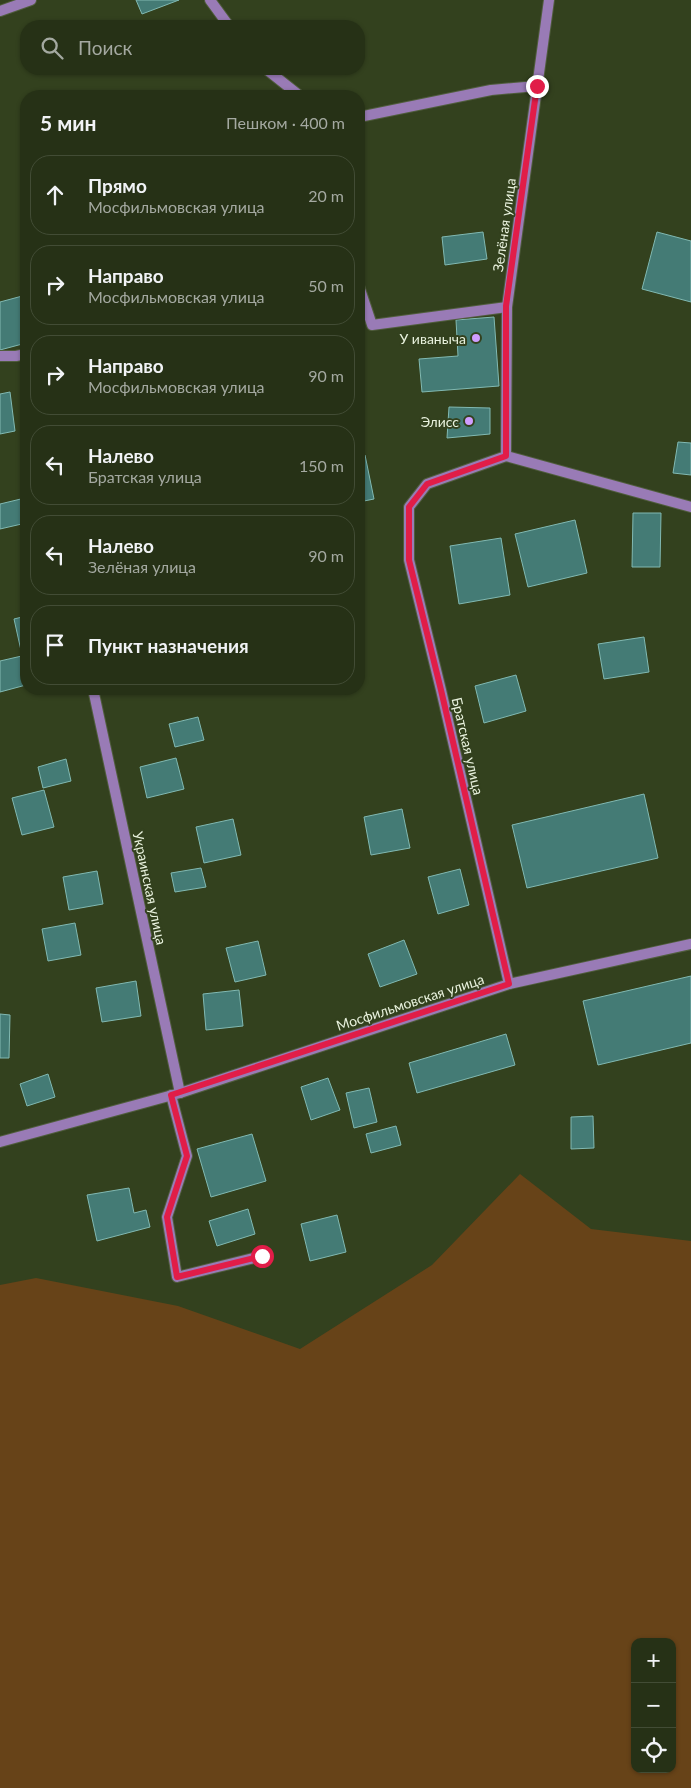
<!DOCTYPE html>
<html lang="ru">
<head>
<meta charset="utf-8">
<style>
	:root { --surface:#263116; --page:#2e391f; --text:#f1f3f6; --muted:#a4a9a1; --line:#424c35 }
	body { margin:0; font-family:Lato,sans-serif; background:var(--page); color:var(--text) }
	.controls { position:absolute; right:15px; bottom:15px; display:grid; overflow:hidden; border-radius:10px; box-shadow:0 1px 4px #0004 }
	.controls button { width:45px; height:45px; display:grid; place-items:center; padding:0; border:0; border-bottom:1px solid var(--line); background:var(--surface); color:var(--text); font:25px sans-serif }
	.stop { position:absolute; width:15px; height:15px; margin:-11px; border:4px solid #e11d48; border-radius:50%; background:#fff }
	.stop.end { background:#e11d48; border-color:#fff; box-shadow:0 1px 5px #0008 }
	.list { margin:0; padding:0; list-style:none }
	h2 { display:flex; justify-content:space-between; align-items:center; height:65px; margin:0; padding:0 20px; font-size:21px }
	h2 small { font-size:16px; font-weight:400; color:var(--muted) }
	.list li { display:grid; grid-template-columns:32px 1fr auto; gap:15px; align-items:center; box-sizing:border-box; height:80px; margin:0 10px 10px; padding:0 10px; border:1px solid var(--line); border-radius:20px }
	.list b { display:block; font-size:19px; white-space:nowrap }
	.list p { margin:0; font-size:16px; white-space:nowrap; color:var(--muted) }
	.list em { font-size:16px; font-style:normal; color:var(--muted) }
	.icon { flex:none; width:28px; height:28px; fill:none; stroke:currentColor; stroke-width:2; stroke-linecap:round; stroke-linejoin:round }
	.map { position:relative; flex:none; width:691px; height:1788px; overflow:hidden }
	.search { position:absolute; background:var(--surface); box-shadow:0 1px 4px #0004; left:20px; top:20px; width:345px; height:55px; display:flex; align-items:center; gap:12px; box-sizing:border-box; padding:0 18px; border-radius:20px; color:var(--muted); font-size:19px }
	.panel { position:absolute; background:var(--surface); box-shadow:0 1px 4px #0004; left:20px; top:90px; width:345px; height:605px; border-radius:20px }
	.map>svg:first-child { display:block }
</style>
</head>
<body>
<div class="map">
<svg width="691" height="1788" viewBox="0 0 691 1788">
	<rect width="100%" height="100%" fill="#33411e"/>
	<!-- green -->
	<path fill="#674318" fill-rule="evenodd" d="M520,1174L591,1229L691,1241V1788H0V1285L36,1278L178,1306L300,1349L432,1265ZM635,1642H672V1769H635Z"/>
	<!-- building -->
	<g fill="#447b75" stroke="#81b9b2">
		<polygon points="136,0 179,0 142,14"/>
		<polygon points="483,232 487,259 445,265 442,237"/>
		<polygon points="657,232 691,241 691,302 642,289"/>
		<polygon points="26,295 26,343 0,350 0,302"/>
		<polygon points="494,317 499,386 422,392 419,359 458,356 456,320"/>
		<polygon points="10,392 15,431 0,434 0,394"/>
		<polygon points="449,407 490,408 490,434 447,438"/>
		<polygon points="678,442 691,443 691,475 673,473"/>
		<polygon points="365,455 374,499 359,502 359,457"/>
		<polygon points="25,498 26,523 0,529 0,504"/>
		<polygon points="633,513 661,513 660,567 632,567"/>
		<polygon points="575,520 587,573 528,587 515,534"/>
		<polygon points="501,538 510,595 459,604 450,546"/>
		<polygon points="26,616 26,654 22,655 14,619"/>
		<polygon points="644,637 649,672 604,679 598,644"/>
		<polygon points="26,655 26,685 0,692 0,661"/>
		<polygon points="516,675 526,711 484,723 475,686"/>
		<polygon points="198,717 204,740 175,747 169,724"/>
		<polygon points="176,758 184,789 147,798 140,767"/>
		<polygon points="66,759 71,781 43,788 38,767"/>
		<polygon points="44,790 54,827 22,835 12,798"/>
		<polygon points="644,794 658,858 527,888 512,825"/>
		<polygon points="402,809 410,848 371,855 364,817"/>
		<polygon points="233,819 241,855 204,863 196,827"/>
		<polygon points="201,868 206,887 175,892 171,873"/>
		<polygon points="460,869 469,905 438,914 428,877"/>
		<polygon points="97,871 103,904 69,910 63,877"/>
		<polygon points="75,923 81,955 48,961 42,929"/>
		<polygon points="404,940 417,974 380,987 368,954"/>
		<polygon points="258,941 266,975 235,982 226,948"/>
		<polygon points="691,976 691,1043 598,1065 583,1001"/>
		<polygon points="136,981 141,1016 102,1022 96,988"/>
		<polygon points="239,990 243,1026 206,1030 203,994"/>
		<polygon points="0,1014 10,1015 9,1058 0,1058"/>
		<polygon points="506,1034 515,1065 417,1093 409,1063"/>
		<polygon points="48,1074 55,1097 27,1106 20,1084"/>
		<polygon points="328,1078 340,1110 311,1120 301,1087"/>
		<polygon points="369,1088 377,1122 354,1128 346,1093"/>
		<polygon points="593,1116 594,1148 571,1149 571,1117"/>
		<polygon points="396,1126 401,1145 371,1153 366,1134"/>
		<polygon points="252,1134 266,1181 211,1197 197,1149"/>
		<polygon points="129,1188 134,1213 146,1210 150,1227 97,1241 87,1195"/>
		<polygon points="248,1209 255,1234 217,1246 209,1221"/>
		<polygon points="337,1215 346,1252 310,1261 301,1224"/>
	</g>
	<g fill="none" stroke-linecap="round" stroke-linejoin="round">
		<defs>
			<polyline id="service" points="359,117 491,90 537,86"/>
			<g id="minor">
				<polyline points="210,0 229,26"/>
				<polyline points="0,11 31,0"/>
				<polyline points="266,69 300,96"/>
				<polyline points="359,286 372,325 507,307"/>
				<polyline points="0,356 16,356 26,354"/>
				<polyline points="506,456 427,484 409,507 409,560 441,690 509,984"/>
				<polyline points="506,456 507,307 549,0"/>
				<polyline points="506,456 691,507"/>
				<polyline points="93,689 180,1093"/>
				<polyline points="171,1095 187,1156 167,1217 177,1277 262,1256"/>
				<polyline points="0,1142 180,1093 509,984 691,944"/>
			</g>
		</defs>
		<!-- service casing -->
		<use href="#service" stroke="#505d3d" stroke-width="12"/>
		<!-- minor casing -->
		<use href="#minor" stroke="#505d3d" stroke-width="12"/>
		<!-- service -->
		<use href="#service" stroke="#997bb6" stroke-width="10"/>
		<!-- minor -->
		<use href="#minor" stroke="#997bb6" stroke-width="10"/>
	</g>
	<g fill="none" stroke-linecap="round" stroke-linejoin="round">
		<!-- route -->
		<polyline stroke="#e11d48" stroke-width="6" points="262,1256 177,1277 167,1217 187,1156 171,1095 509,984 441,690 409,560 409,507 427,484 506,456 506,306 537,86"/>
	</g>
	<!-- markers -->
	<g fill="#d09dff" stroke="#33411e" stroke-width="2">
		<circle cx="476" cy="338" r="5"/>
		<circle cx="469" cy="421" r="5"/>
	</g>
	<g text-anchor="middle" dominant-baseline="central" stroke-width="4" stroke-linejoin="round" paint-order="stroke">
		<!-- street labels -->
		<g font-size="14" fill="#e9f2de" stroke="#33411e">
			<text transform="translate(504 225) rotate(-82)">Зелёная улица</text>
			<text transform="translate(468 746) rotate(77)">Братская улица</text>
			<text transform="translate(150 888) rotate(78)">Украинская улица</text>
			<text transform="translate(410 1002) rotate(-18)">Мосфильмовская улица</text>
		</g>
		<!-- poi labels -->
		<g font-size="14" fill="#e9f2de" stroke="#33411e" text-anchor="end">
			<text x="466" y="338">У иваныча</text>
			<text x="459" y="421">Элисс</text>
		</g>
	</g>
</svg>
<div class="controls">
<button>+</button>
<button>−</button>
<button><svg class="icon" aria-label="locate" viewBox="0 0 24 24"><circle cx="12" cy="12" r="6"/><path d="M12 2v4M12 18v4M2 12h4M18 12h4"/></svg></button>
</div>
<div class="stop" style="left:262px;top:1256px"></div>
<div class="stop end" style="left:537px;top:86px"></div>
<div class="search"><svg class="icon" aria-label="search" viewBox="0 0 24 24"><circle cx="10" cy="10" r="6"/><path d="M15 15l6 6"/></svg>Поиск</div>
<section class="panel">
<h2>5 мин<small>Пешком · 400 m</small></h2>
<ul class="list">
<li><svg class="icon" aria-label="ahead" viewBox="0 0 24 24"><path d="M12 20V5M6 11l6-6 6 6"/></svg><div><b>Прямо</b><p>Мосфильмовская улица</p></div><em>20 m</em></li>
<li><svg class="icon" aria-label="right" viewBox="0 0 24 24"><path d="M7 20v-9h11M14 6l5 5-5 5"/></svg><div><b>Направо</b><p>Мосфильмовская улица</p></div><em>50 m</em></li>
<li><svg class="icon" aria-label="right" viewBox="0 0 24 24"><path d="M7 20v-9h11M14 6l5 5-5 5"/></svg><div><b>Направо</b><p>Мосфильмовская улица</p></div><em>90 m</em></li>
<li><svg class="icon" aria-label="left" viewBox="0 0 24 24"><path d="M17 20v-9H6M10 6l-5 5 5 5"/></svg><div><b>Налево</b><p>Братская улица</p></div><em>150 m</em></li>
<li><svg class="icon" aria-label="left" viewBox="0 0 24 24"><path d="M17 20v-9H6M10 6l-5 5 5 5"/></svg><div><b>Налево</b><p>Зелёная улица</p></div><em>90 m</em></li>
<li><svg class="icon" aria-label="arrive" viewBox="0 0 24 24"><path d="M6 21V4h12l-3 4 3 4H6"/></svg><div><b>Пункт назначения</b></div></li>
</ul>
</section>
</div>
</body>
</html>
